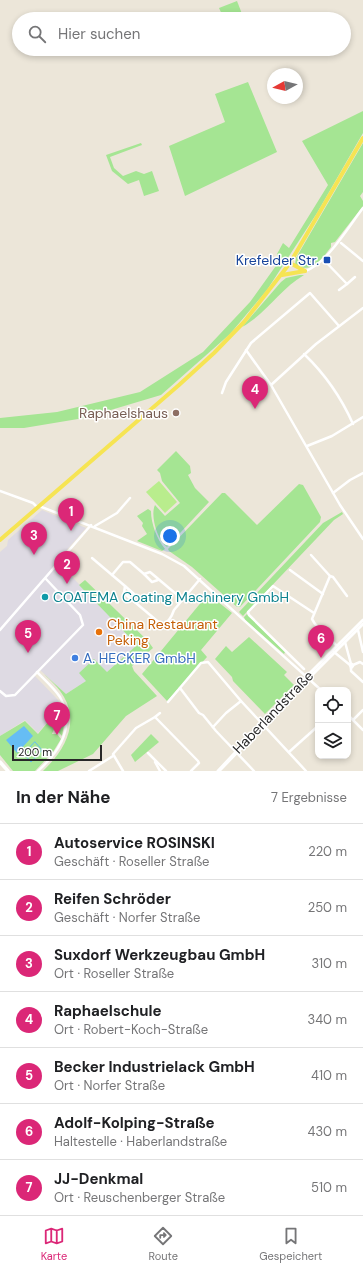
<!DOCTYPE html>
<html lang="de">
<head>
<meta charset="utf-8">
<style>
	:root { --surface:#fff; --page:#f2f2f2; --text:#202124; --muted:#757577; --line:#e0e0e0; --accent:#db2777 }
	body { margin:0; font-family:"DM Sans",sans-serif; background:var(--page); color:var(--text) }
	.controls { position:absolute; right:12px; bottom:12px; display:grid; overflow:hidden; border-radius:8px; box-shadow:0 2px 6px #0003 }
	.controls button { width:36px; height:36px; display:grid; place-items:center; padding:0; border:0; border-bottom:1px solid var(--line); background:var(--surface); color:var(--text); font:20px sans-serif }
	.compass { position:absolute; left:267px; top:68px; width:36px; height:36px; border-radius:50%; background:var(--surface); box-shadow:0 2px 6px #0003; rotate:262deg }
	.scale { position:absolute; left:12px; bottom:10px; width:90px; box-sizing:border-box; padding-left:4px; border:2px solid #282828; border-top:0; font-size:11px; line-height:14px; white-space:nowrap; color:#282828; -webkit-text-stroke:3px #fff; paint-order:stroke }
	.you { position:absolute; left:170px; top:536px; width:14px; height:14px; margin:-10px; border:3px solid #fff; border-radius:50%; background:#1a73e8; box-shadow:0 0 0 6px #1a73e833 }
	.badge { display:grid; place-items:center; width:26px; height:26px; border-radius:50%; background:var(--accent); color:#fff; font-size:13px; font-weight:700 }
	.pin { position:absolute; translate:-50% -33px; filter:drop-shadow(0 1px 2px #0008) }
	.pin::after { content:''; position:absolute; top:21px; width:14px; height:12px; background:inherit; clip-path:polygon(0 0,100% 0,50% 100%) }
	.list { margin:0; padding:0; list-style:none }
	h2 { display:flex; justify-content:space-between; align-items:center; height:52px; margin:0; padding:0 16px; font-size:17px }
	h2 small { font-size:13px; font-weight:400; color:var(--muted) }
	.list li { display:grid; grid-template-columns:26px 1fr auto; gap:12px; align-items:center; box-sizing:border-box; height:56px; padding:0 16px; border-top:1px solid var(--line) }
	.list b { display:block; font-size:15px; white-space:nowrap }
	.list p { margin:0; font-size:13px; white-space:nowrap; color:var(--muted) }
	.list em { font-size:13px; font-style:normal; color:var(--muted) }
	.icon { flex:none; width:22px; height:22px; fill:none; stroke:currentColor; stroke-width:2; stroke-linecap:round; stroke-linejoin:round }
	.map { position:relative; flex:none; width:363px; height:771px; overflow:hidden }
	.search { position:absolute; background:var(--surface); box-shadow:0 2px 6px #0003; left:12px; right:12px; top:12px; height:44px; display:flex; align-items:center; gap:10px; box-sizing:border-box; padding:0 14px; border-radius:22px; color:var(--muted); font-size:15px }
	.sheet { height:444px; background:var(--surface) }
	nav { display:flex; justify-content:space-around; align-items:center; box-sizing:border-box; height:56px; border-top:1px solid var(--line); background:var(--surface); font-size:11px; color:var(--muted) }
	nav a { display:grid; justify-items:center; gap:2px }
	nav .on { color:var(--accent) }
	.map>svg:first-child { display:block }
</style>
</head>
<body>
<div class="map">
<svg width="363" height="771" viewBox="0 0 363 771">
	<rect width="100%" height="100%" fill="#ece6d9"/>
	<!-- industrial -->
	<polygon fill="#dedae3" points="42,510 86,528 57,561 137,645 107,672 86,681 66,694 40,670 34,675 58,700 61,706 38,733 25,720 0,736 0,552 7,546 8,540"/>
	<!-- green -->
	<g fill="#a5e593">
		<polygon points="237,1 244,19 224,19 219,8"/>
		<polygon points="248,82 277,152 185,196 169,146 225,122 215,94"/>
		<polygon points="363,111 363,133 317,213 267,290 230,334 161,395 84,418 24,428 0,428 0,418 57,412 140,392 203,352 250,302 278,263 277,254 283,243 289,248 328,185 302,141"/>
		<polygon points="141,143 142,145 110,157 114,168 123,176 136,171 144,174 152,171 159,191 144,196 139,180 128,184 112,171 106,155"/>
		<path d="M363,143V192L360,196L363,201V206L335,242L331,243V247C321,260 313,274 295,265L296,258Z"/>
		<path d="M300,275H304C280,289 266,314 242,327L281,282L286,278Z"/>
		<path d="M176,451L190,466L191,473L188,475L195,488L209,502L167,547C157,540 150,515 155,505L165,516L180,503L162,481L160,473L157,470Z"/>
		<polygon points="299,484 303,485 321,517 320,522 240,607 237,607 192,567 169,551 168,549 222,493 225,493 257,525"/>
		<path d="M148,509L151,511C151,524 157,539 165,549L162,551L137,541L147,534L142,526L143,523L137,516Z"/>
		<polygon points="342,512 343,514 334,520 243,616 239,612 323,523"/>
		<path d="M85,580L148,641L153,648L132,666L134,671L157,696L126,716L93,754L58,771H43C63,752 80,725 64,697C59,688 51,681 44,674L66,694L86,681L79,673L94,659L107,672L137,645L79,585Z"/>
		<polygon points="208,594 232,613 201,650 207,657 167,701 142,674"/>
		<polygon points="247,614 285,652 284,654 245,620 244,617"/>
		<polygon points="249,637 287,672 284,675 294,685 265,714 233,681 232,677 215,659 226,646 232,652"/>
		<polygon points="62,705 65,719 62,736 50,723 54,729 52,734 57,734 61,739 53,752 35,771 13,771 0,755 0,736 25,721 38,734"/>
		<polygon points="151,734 159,742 135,762 131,755"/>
	</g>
	<!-- pitch -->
	<polygon fill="#b9ed8d" points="159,481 177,502 165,513 146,492"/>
	<!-- water -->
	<polygon fill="#66bdf4" points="24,726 33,736 17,753 6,740"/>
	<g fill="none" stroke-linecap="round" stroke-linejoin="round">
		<!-- stream -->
		<polygon stroke="#66bdf4" stroke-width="1" points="35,742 42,750 31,762 24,754"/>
		<!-- minor -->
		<g stroke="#fff" stroke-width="2.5">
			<polyline points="341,243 363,261"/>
			<polyline points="323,259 347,284 339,290"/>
			<path d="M305,271C326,265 349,226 363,208"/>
			<polyline points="347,284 355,277"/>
			<polyline points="246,350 271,385 340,505 363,539"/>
			<path d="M304,354C326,375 341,397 353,424"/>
			<polyline points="271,385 316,344 363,308"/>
			<polyline points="222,393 226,382 251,343 310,293 339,326"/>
			<polyline points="307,446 332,436 363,417"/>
			<polyline points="0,491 33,503 37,507"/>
			<polyline points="333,493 350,480 363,473"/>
			<polyline points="39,506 162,554 184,566 321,690"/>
			<polyline points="95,526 117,513 130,498"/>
			<polyline points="311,555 330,576 333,577 347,596"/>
			<path d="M92,558L125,586L124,593L162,625C168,623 172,616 174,610L200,579"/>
			<polyline points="290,570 323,594"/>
			<polyline points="144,574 152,582 158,580"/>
			<polyline points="112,575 123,562 130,562 144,574 150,572 182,599"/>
			<polyline points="330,576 312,619 315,624 337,646"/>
			<polyline points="125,586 134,594 132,601"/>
			<polyline points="0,630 91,525"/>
			<polyline points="358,630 363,652"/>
			<polyline points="345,642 351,664"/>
			<polyline points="334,652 350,665"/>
			<polygon points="352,664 353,666 351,668 350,665"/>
			<polyline points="353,665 360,662 363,664"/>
			<polyline points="351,668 351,671 363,682"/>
			<polyline points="304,669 249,615 248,612 273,586 314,613"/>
			<path d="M37,672C45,680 54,688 60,697C76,726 59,752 38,771"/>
			<polyline points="180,688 199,713 203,715 216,731 254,771"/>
			<polyline points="0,691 6,696 15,695 83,625 80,615 46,579"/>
			<polyline points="168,702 201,663 208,662 241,701 306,771"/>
			<polyline points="348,715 363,730"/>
			<polyline points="155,717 160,713"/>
			<polyline points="353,720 363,710"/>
			<polyline points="213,727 226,713 241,701"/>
			<polyline points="289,752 318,726"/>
			<polyline points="148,753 166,771"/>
			<polyline points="155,762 160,771"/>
			<polyline points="89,771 113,756"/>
			<polyline points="123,771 113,754 136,728 155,717 198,761 199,763 191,771"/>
		</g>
		<!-- tertiary -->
		<g stroke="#fff" stroke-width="3">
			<polyline points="220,770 308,679 363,624"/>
			<polyline points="218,771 306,677 363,620"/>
		</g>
		<!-- secondary -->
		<polyline stroke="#fff" stroke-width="3.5" points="0,762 8,771"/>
		<!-- primary -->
		<g stroke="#f6e453" stroke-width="4">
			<polyline points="290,263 305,271"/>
			<polyline points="282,275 305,271"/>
			<polyline points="0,540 179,385 214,353 244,322 290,263 363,138"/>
		</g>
	</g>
	<!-- markers -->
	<rect fill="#1a4fb4" stroke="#fff" stroke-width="1.5" x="323" y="256" width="8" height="8" rx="2"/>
	<circle fill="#8d6e63" stroke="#fff" stroke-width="1.5" cx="176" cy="413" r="4"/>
	<circle fill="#0f9aa8" stroke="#fff" stroke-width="1.5" cx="45" cy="597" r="4"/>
	<circle fill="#e8710a" stroke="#fff" stroke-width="1.5" cx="99" cy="632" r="4"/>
	<circle fill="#3f7fe0" stroke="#fff" stroke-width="1.5" cx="75" cy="658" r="4"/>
	<g text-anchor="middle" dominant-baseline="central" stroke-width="3" stroke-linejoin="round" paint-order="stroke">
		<!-- transit labels -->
		<g font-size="14" fill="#164399" stroke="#fff" text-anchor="end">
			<text x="319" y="260">Krefelder Str.</text>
		</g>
		<!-- education labels -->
		<g font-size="14" fill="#785e54" stroke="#fff" text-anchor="end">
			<text x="168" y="413">Raphaelshaus</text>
		</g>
		<!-- culture labels -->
		<g font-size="14" fill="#0d838f" stroke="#fff" text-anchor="start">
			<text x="53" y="597">COATEMA Coating Machinery GmbH</text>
		</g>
		<!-- food labels -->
		<g font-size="14" fill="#c56008" stroke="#fff" text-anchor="start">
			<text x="107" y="624">China Restaurant<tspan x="107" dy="16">Peking</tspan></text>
		</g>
		<!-- shop labels -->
		<g font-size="14" fill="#366cbe" stroke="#fff" text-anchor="start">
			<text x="83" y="658">A. HECKER GmbH</text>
		</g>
		<!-- street labels -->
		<g font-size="14" fill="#282828" stroke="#fff">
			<text transform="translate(273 712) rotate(-46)">Haberlandstraße</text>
		</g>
	</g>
</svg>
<div class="controls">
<button><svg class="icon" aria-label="locate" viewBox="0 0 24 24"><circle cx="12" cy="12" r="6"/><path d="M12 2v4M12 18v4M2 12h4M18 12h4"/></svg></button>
<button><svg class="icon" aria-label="layers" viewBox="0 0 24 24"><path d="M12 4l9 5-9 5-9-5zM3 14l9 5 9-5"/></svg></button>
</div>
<svg class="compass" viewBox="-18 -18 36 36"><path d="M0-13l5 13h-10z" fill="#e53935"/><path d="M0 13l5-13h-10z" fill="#757577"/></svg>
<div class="scale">200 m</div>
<div class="you"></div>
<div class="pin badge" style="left:71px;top:531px">1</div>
<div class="pin badge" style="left:67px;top:584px">2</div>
<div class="pin badge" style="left:34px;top:555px">3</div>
<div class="pin badge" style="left:255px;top:409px">4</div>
<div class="pin badge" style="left:28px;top:653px">5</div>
<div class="pin badge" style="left:321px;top:658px">6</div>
<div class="pin badge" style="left:57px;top:735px">7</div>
<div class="search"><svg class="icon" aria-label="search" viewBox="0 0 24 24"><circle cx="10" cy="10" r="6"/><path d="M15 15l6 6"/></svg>Hier suchen</div>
</div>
<section class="sheet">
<h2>In der Nähe<small>7 Ergebnisse</small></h2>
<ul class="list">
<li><span class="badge">1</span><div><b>Autoservice ROSINSKI</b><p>Geschäft · Roseller Straße</p></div><em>220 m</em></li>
<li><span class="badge">2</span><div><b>Reifen Schröder</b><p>Geschäft · Norfer Straße</p></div><em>250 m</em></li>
<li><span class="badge">3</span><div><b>Suxdorf Werkzeugbau GmbH</b><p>Ort · Roseller Straße</p></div><em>310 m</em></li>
<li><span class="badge">4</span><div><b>Raphaelschule</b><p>Ort · Robert-Koch-Straße</p></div><em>340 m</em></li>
<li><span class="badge">5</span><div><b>Becker Industrielack GmbH</b><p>Ort · Norfer Straße</p></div><em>410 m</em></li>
<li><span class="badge">6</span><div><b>Adolf-Kolping-Straße</b><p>Haltestelle · Haberlandstraße</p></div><em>430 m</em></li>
<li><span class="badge">7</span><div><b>JJ-Denkmal</b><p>Ort · Reuschenberger Straße</p></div><em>510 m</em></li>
</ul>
</section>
<nav>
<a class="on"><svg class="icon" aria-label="map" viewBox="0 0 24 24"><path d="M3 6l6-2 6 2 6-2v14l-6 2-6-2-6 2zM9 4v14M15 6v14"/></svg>Karte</a>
<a><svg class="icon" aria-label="directions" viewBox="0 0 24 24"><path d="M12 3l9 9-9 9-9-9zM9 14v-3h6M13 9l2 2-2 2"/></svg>Route</a>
<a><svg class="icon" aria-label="saved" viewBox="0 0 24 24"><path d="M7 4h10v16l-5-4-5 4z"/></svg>Gespeichert</a>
</nav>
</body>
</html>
